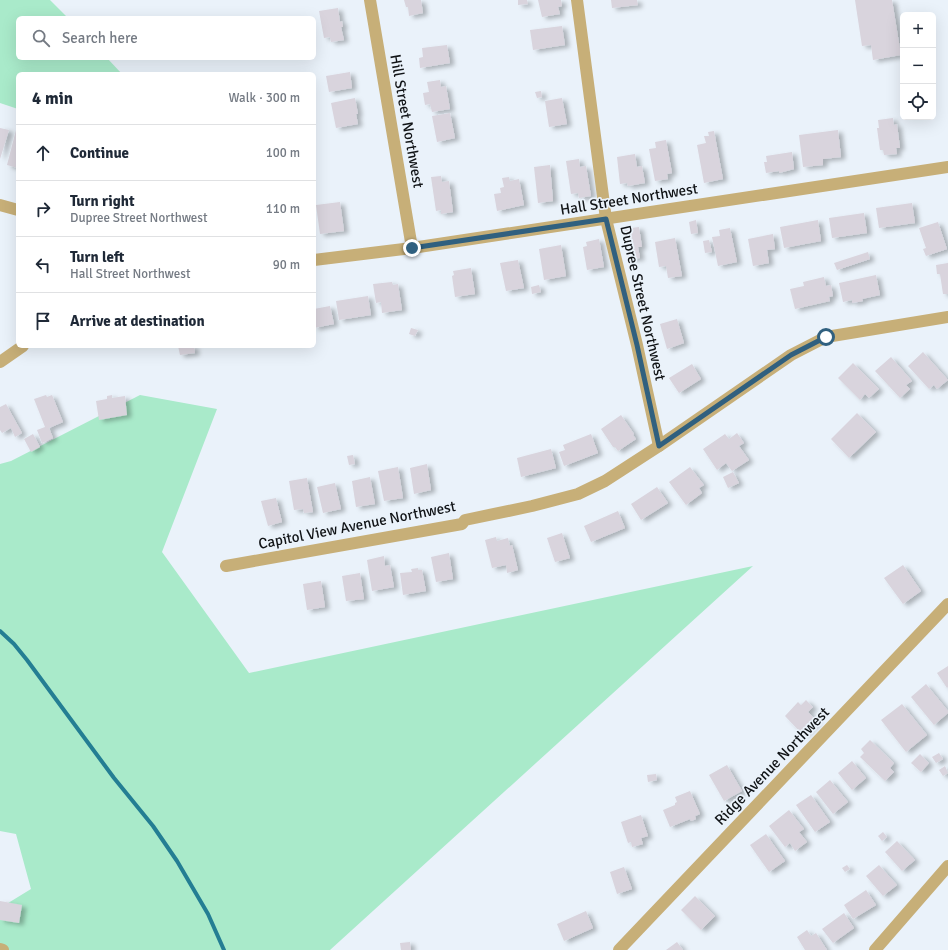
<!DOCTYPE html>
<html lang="en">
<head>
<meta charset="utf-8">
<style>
	:root { --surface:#fff; --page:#f2f2f3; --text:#1f2937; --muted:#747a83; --line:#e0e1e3 }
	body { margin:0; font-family:Signika,sans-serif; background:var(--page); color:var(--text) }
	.controls { position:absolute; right:12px; top:12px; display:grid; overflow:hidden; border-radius:6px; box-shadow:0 4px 16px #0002 }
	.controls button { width:36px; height:36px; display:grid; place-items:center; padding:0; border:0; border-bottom:1px solid var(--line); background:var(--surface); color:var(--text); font:20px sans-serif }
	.stop { position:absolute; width:12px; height:12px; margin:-9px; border:3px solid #30607f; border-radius:50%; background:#fff }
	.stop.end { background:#30607f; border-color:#fff; box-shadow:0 1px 4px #0008 }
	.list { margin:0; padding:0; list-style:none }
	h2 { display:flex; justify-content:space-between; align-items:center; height:52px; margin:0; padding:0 16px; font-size:17px }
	h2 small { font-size:13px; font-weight:400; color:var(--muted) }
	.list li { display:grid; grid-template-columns:26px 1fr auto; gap:12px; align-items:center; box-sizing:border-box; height:56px; padding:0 16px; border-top:1px solid var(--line) }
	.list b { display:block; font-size:15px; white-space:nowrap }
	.list p { margin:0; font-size:13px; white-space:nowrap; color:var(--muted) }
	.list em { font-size:13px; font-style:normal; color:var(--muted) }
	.icon { flex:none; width:22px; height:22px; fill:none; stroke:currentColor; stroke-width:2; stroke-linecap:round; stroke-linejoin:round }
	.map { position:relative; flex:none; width:948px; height:950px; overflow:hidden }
	.search { position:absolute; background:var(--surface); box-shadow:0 4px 16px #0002; left:16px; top:16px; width:300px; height:44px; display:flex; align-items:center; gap:10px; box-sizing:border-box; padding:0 14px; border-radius:6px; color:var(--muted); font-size:15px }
	.panel { position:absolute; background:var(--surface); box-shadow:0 4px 16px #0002; left:16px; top:72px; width:300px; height:276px; border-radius:6px }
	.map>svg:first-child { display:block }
</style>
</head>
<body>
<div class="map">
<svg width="948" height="950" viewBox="0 0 948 950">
	<defs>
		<filter id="shadow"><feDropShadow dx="4.5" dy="2.5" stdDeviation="2" flood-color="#0004"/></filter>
	</defs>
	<rect width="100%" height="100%" fill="#eaf2fa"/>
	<!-- green -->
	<g fill="#a9eaca">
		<polygon points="0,0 50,0 68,18 18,18 18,58 107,58 122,74 18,74 18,109 0,103"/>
		<polygon points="140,395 217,409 162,552 249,673 753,566 330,950 0,950 0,908 31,889 16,834 0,831 0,464 11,461"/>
	</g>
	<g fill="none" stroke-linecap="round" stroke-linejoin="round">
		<!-- stream -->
		<polyline stroke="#247e93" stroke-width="4" points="0,631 14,644 27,660 114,778 153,826 177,861 208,914 224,950"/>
	</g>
	<!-- building -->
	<g fill="#d9d4dd" filter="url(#shadow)">
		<polygon points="404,0 421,0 423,13 409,16 408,7 406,7"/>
		<polygon points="518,0 527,0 528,4 518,5"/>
		<polygon points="538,0 561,0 562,6 558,7 560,14 542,17"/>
		<polygon points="611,0 637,0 638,5 612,8"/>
		<polygon points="855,0 892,0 901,55 873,60 871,45 862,46"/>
		<polygon points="338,8 340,22 342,21 343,27 341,27 344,40 331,42 330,37 324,38 319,11"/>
		<polygon points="562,26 565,45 533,50 530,30"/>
		<polygon points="447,45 450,63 420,68 419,58 423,57 422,48"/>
		<polygon points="350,72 352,88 329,92 326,76"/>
		<polygon points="440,80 441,87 446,86 450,109 432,112 430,104 425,105 423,93 429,92 427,82"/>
		<polygon points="541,91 542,97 537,98 535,92"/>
		<polygon points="355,98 358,114 356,114 358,124 336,128 331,103"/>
		<polygon points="562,98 567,124 549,127 545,101"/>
		<polygon points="450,113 455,138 437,142 432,116"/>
		<polygon points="893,118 894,125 897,124 900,148 896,148 897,154 884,155 883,150 880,150 877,128 879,128 878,120"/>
		<polygon points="0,128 9,130 0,159"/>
		<polygon points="16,130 18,130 18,168 7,165"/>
		<polygon points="838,130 841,157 823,159 823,165 803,167 799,135"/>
		<polygon points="714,131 723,179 704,183 697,145 706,143 704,136 709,136 708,132"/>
		<polygon points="666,140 672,173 667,174 668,179 655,181 649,149 656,148 655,142"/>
		<polygon points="792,152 794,169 779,173 779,171 766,173 764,162 767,162 766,156"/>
		<polygon points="635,154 637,167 642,166 645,183 628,186 627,183 620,184 617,157"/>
		<polygon points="579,159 580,167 586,166 591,196 579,198 578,193 571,194 566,161"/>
		<polygon points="550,165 553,201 538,203 534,167"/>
		<polygon points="441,176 442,182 449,181 453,212 441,214 441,210 436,211 431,177"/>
		<polygon points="509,177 510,181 519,179 524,205 497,211 494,194 501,193 500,188 504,187 502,178"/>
		<polygon points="340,202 344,231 320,234 316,205"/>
		<polygon points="912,203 915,223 879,228 876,208"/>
		<polygon points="864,213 867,233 832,238 829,218"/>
		<polygon points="696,220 698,233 691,234 689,222"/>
		<polygon points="818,220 821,241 784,248 780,227"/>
		<polygon points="938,222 947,249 926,256 923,249 926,248 919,228"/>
		<polygon points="639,227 642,247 638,247 640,258 628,259 624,229"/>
		<polygon points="730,228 737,262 718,266 712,237 720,236 719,230"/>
		<polygon points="773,234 775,249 767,250 769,263 753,266 748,239"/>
		<polygon points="675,238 682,276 668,278 666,266 659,267 655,242"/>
		<polygon points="599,239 604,267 587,270 583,247 587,246 586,242"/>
		<polygon points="709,240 712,252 705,253 703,241"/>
		<polygon points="561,245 566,276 544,280 539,249"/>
		<polygon points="868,252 870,259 837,270 834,263"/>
		<polygon points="518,260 524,288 506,291 500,263"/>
		<polygon points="948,263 948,294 943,294 940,274 937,274 936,265"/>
		<polygon points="471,268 475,294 455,297 452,276 454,275 453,271"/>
		<polygon points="876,275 880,295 862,299 863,301 852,303 852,300 843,302 839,283"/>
		<polygon points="824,277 826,286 831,285 833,296 829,297 830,301 795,309 790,289 804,286 803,282"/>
		<polygon points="392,282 393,285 398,284 402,310 382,313 381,302 376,303 373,284"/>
		<polygon points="539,285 541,292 532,294 531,287"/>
		<polygon points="368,296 371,315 339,320 336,301"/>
		<polygon points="330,306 334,324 314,328 314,309"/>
		<polygon points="677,319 684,343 667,349 660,324"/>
		<polygon points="411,328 418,330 415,336 409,334"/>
		<polygon points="178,346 194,346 195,353 180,355"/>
		<polygon points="923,352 948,380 937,389 934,385 929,389 908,366"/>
		<polygon points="891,357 912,381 906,385 910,389 900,398 875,371"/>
		<polygon points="853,363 879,389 869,398 865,394 860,400 838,378"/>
		<polygon points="692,364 701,379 679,393 669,378"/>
		<polygon points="46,395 47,397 52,395 63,422 49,428 53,438 42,443 37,430 45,427 34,399"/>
		<polygon points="112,395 112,398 125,396 127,415 99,420 96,401 107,399 107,396"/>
		<polygon points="6,404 22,433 15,437 11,428 2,433 0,430 0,407"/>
		<polygon points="857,413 876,432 849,458 831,439"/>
		<polygon points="621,415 634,434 633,435 636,439 618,451 615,447 613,447 601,429"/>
		<polygon points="737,433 744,443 739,446 749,460 732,471 726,463 717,470 703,449 725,434 729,439"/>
		<polygon points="33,434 40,447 31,452 24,439"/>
		<polygon points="591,434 598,453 564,466 559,452 565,450 563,445"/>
		<polygon points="551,449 556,468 521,477 517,458"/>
		<polygon points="353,455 355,464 349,465 347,456"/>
		<polygon points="427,464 431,490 414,494 410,468"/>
		<polygon points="398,467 403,498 384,501 378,471"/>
		<polygon points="690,467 704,485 699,488 702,493 686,505 669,482"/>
		<polygon points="733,472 739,483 728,488 723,477"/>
		<polygon points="370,477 375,504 356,507 352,481"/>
		<polygon points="307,478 313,512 304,513 303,509 294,510 289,481"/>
		<polygon points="335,483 341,509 323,513 317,487"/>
		<polygon points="657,487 668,503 641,520 631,504"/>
		<polygon points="276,498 282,522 268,526 261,501"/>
		<polygon points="618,511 625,528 591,542 584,526"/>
		<polygon points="562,533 570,558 555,562 547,538"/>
		<polygon points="496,537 497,541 508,538 510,546 512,545 518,570 507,573 506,565 492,568 485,540"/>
		<polygon points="449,553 453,579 436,582 431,557"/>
		<polygon points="384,556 385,566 390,565 394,587 372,591 367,560"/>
		<polygon points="903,565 921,591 903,604 884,578"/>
		<polygon points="418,568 418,570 422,570 426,591 403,595 400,573 412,572 411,569"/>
		<polygon points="360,573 364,599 346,601 342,576"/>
		<polygon points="321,581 325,607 307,610 303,584"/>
		<polygon points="948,666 948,687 947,688 937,673"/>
		<polygon points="926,684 948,711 948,713 934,725 911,697"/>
		<polygon points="806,700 813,707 808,712 817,721 803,735 785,716 798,702 801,705"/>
		<polygon points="902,704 927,735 906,752 881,720"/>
		<polygon points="870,740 894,763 890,768 894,772 885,781 860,757 864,753 861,749"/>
		<polygon points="939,753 943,759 936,763 932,757"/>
		<polygon points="920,754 929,763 921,772 911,763"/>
		<polygon points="852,761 866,778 852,790 838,773"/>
		<polygon points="727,765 742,791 724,801 709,775"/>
		<polygon points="945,766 948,773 943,776 939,770"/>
		<polygon points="656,774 657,780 648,782 647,775"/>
		<polygon points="830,780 848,802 833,814 816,792"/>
		<polygon points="690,791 700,814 695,816 696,819 691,821 690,819 670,827 663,810 675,805 675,803 677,802 675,797"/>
		<polygon points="811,795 830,822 815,832 796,805"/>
		<polygon points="789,810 804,829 799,832 807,842 795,851 790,843 785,847 769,826"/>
		<polygon points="641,815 648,836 641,838 643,844 632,847 631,842 628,843 621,822"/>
		<polygon points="883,832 887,837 882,841 878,836"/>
		<polygon points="766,834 785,861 769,872 750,845"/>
		<polygon points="897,841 915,860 902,871 885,852"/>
		<polygon points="847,865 850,869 845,872 842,868"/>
		<polygon points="879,865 897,885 883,896 866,876"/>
		<polygon points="624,867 632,889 617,894 610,872"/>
		<polygon points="866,890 876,905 853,919 844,905"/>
		<polygon points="695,896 715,916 701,930 681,910"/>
		<polygon points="0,901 22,905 19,923 0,920"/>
		<polygon points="586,911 593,928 564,941 557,924"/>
		<polygon points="844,913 854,928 833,943 822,929"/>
		<polygon points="807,930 811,936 816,933 827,950 805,950 797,937"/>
		<polygon points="410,942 411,950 401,950 400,943"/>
		<polygon points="677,942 683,950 666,950"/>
	</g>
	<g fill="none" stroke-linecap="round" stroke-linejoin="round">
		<!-- street -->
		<g stroke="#c7af78" stroke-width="12">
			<polyline points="370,0 412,248"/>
			<polyline points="577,0 606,219 637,345 659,446"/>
			<polyline points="0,205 18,210"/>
			<polyline points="314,260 412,248 948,167"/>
			<polyline points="0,362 23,346"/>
			<polyline points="226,566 462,524 465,520 532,506 578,494 605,481 659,446 791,355 826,337 948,317"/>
			<polyline points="0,949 3,950"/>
			<polyline points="619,950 948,604"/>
			<polyline points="875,950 948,866"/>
		</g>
	</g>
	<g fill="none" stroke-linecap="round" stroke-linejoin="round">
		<!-- route -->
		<polyline stroke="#30607f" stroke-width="5" points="412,248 606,219 637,345 659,446 791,355 826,337"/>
	</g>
	<g text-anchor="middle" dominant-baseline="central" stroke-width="3.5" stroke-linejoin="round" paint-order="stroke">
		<!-- street labels -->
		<g font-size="15" fill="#101316" stroke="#eaf2fa">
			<text transform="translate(407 121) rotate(80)">Hill Street Northwest</text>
			<text transform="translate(629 199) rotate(-9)">Hall Street Northwest</text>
			<text transform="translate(643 303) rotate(77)">Dupree Street Northwest</text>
			<text transform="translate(357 525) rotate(-11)">Capitol View Avenue Northwest</text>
			<text transform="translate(772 766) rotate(-46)">Ridge Avenue Northwest</text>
		</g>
	</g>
</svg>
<div class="controls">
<button>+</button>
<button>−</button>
<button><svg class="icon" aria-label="locate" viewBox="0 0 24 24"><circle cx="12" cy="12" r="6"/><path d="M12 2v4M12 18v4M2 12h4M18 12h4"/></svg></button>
</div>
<div class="stop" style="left:826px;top:337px"></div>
<div class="stop end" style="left:412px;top:248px"></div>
<div class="search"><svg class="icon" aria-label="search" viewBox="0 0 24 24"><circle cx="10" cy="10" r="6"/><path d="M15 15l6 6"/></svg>Search here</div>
<section class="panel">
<h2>4 min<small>Walk · 300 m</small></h2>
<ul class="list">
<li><svg class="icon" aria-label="ahead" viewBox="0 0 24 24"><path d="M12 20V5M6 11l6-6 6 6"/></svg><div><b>Continue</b></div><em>100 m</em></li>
<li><svg class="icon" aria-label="right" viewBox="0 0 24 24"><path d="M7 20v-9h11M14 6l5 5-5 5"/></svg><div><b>Turn right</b><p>Dupree Street Northwest</p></div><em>110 m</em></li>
<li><svg class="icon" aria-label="left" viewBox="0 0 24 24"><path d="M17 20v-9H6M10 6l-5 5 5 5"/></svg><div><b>Turn left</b><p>Hall Street Northwest</p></div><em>90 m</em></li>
<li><svg class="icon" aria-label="arrive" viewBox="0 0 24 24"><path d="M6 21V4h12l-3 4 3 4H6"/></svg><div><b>Arrive at destination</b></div></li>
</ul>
</section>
</div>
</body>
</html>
